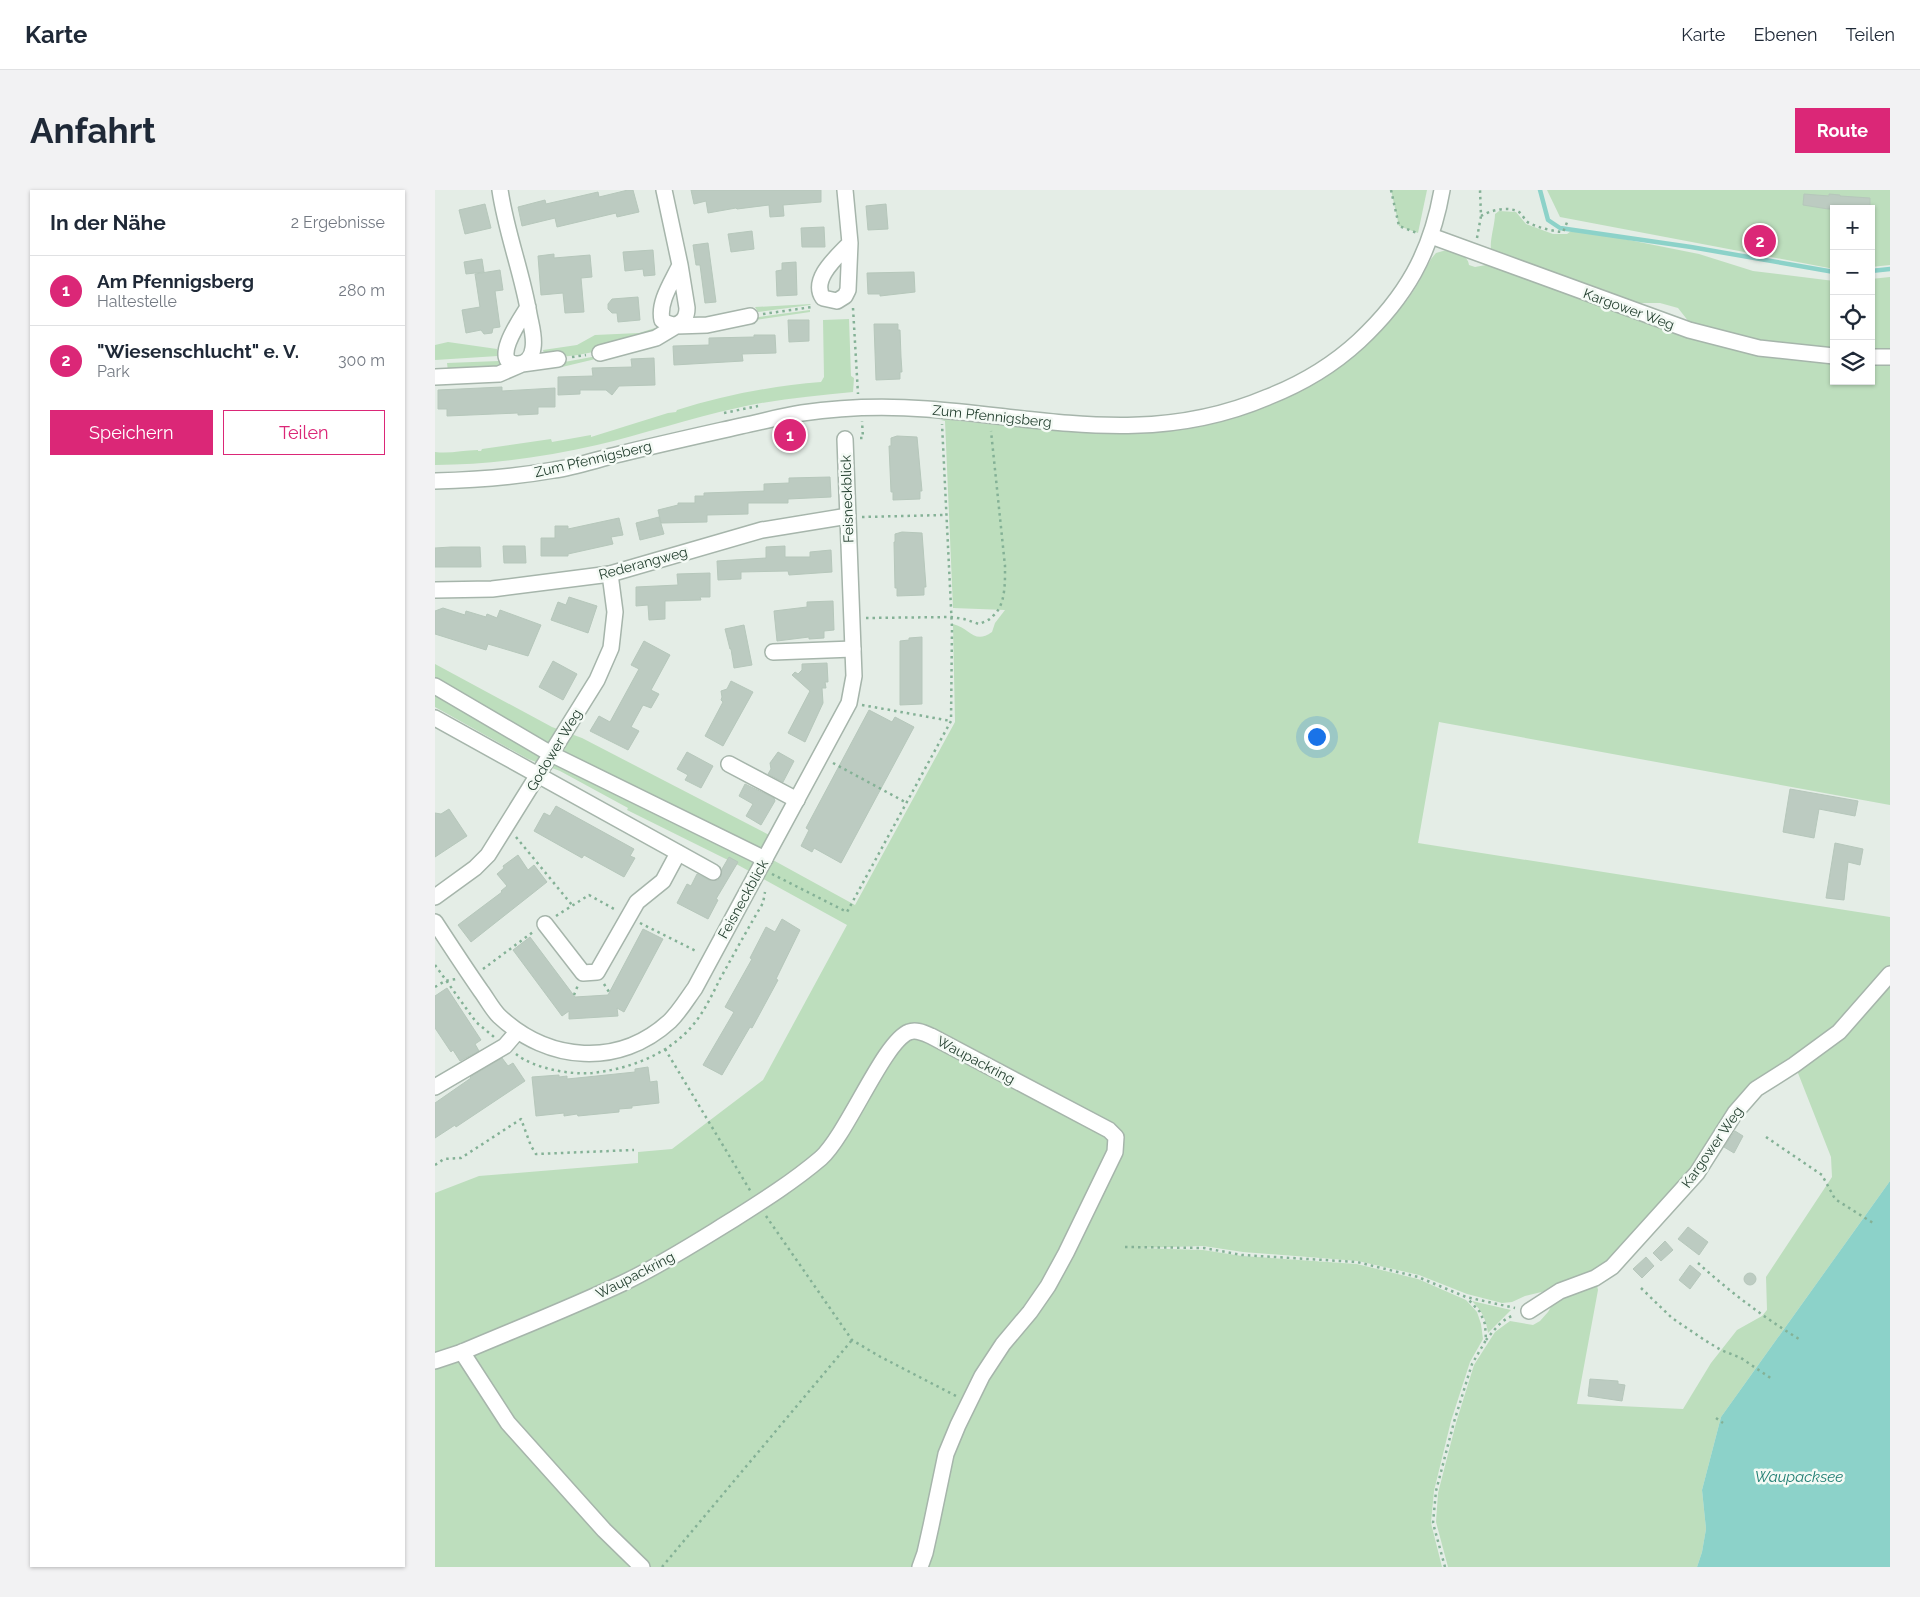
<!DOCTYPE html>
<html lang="de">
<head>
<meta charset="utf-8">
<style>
	:root { --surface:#fff; --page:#f2f2f3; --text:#1f2937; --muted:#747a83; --line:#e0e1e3; --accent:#db2777 }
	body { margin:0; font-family:Raleway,sans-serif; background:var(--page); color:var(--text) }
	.controls { position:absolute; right:15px; top:15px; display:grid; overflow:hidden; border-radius:0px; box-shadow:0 1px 4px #0004 }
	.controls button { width:45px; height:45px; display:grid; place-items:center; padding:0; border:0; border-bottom:1px solid var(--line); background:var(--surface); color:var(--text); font:25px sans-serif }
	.you { position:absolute; left:881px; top:546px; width:18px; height:18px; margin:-12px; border:4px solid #fff; border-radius:50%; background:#1a73e8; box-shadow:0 0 0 8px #1a73e833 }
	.badge { display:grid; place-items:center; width:32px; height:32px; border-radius:50%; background:var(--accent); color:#fff; font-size:16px; font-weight:700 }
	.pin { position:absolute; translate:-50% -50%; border:2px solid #fff; box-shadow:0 1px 5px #0006 }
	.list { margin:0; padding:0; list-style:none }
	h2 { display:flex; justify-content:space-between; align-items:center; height:65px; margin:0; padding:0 20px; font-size:21px }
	h2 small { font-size:16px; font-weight:400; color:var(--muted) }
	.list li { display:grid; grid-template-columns:32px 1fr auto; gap:15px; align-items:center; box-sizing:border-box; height:70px; padding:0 20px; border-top:1px solid var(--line) }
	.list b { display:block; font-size:19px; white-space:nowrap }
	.list p { margin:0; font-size:16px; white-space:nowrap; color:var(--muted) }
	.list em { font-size:16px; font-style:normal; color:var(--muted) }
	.actions { display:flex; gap:10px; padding:15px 20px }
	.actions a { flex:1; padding:11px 0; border:1px solid var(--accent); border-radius:0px; text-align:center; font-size:18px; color:var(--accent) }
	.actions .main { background:var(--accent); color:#fff }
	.icon { flex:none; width:28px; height:28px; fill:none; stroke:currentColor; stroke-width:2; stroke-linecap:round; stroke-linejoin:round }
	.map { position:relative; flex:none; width:1455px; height:1377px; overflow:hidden; border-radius:0px }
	header { display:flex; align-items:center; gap:30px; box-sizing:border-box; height:70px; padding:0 25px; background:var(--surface); border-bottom:1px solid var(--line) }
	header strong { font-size:24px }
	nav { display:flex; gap:28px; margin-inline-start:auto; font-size:18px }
	.intro { display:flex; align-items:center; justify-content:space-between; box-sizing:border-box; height:120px; padding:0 30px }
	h1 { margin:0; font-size:35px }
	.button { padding:12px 22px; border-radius:0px; background:var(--accent); color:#fff; font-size:18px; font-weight:700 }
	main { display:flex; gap:30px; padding:0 30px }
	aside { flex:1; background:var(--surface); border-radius:0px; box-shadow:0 1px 4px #0004 }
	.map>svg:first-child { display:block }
</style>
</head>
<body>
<header>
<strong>Karte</strong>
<nav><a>Karte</a><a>Ebenen</a><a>Teilen</a></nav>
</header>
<div class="intro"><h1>Anfahrt</h1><a class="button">Route</a></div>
<main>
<aside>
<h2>In der Nähe<small>2 Ergebnisse</small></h2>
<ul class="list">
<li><span class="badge">1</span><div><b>Am Pfennigsberg</b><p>Haltestelle</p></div><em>280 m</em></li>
<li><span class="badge">2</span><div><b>&quot;Wiesenschlucht&quot; e. V.</b><p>Park</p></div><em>300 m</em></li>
</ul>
<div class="actions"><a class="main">Speichern</a><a>Teilen</a></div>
</aside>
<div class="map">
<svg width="1455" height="1377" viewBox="0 0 1455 1377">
	<rect width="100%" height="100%" fill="#e4ede6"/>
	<!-- green -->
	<g fill="#bddebd">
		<polygon points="956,0 992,0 983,43 964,36"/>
		<polygon points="1112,0 1455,0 1455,75 1436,77 1436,19 1399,19 1399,79 1125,27"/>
		<path d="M1064,21L1081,22L1091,34L1118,44H1132L1139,39L1264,64L1318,81L1399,91V161L1325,152L1254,132L1243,118L1225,113H1200L1057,63C1053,54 1060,36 1060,24Z"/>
		<path d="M1008,61C1018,60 1033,64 1034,75L1040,77L1051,75L1113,95L1184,121L1220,137L1252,146L1399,172V191H1436V173H1455V615L1004,532L983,653L1455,727V780L1402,839L1318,896L1259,982L1173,1076L1123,1098L1090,1106L1077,1112L1067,1113L1032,1104L984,1085L923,1071L808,1062L768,1056L703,1058L768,1060L807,1066L922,1074L983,1089L1031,1110L1042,1122L1046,1134L1048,1149L1035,1172L1016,1231L999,1301L996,1333L1007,1377H0V1003L44,986L203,973V962L237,959L328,890L412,735L303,675L192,620L193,618L125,581L93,569L0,517V474L117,537L147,548L336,646L327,664L420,715L520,532L518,434C535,438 539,455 557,442L560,433L570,420L518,418L510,231L506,230L510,229C549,234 588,237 627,240C656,243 685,245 714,243C812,237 908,193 969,114C980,101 988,84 996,69L1001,63Z"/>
		<polygon points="1455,87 1455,162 1436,161 1436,89"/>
		<polygon points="376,114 375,115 323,122 320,117"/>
		<polygon points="375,120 375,122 320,130 324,127"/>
		<path d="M414,129L416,186L419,188L418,202C379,206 340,209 302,218C255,228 209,244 162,255C109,267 55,275 0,275V262C15,264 28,260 43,260V261H46L47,259L116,249L117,252L156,245V247L233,223L241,222L242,220C289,205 337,196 386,192L389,187L388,130Z"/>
		<path d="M220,138L218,144C183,155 147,169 110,167L108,160L142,155L160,145L204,143Z"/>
		<polygon points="13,152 62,159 63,166 0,170 0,155"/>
		<polygon points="173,164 173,166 127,177 124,173"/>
		<polygon points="64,171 66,178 13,181 12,173"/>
		<polygon points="1455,790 1455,991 1286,1227 1267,1300 1271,1339 1267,1362 1262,1377 1013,1377 1001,1332 1003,1303 1021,1233 1039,1175 1060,1142 1075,1131 1098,1135 1105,1131 1113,1122 1119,1112 1161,1091 1163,1100 1142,1214 1248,1219 1276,1173 1302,1140 1327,1126 1332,1120 1331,1087 1397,987 1396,967 1361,878"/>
		<path d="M1037,1111L1076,1120L1053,1143C1051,1129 1047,1121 1037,1111Z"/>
	</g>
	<!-- water -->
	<polygon fill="#8cd2c9" points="1455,991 1455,1377 1262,1377 1267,1362 1271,1339 1267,1300 1286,1227"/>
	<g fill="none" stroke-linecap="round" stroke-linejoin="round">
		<!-- stream -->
		<g stroke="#8cd2c9" stroke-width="4.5">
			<polyline points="1105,0 1113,30 1125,38 1256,57 1399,82"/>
			<polyline points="1436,81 1455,79"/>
		</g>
	</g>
	<!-- building -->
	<g fill="#bccbc1" stroke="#b6c7bb">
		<polygon points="193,0 198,0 204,22 182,27 181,23 122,37 120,28 87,36 83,17 110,10 111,14 163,2 164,7"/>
		<polygon points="256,0 386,0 386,12 348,15 349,26 335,27 334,15 302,19 301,18 273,23 271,11 259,14"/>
		<polygon points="1369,4 1394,6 1394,4 1405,5 1405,6 1435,8 1435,19 1393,19 1368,15"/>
		<polygon points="50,14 56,38 30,44 24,20"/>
		<polygon points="451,14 453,39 433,40 431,16"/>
		<polygon points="389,37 390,57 367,57 366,38"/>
		<polygon points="317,41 319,59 296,62 293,44"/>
		<polygon points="273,53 281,112 270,113 265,75 261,75 258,55"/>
		<polygon points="218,60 220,85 209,86 208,79 190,81 188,62"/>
		<polygon points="119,64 119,68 155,65 157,87 146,88 149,122 130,123 128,103 106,105 103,66"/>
		<polygon points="47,69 49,82 31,84 29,72"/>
		<polygon points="361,72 362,105 342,106 341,81 347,80 347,73"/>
		<polygon points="65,80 68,100 60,101 65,137 58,138 57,143 49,144 46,140 31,143 27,120 45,117 40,84"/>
		<polygon points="479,82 480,102 445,106 445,104 433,104 432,83"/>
		<polygon points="203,107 205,130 183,132 182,123 177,123 173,119 173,114 177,109"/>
		<polygon points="353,130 374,130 374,151 354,152"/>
		<polygon points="439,134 463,134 463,140 465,140 466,167 467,182 465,182 465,189 441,190"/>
		<polygon points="319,145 340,145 341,163 307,164 308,171 239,175 238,156 274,155 274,148 319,147"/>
		<polygon points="219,168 220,195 184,196 177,205 171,200 145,200 145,204 123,205 123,187 158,186 157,178 197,177 196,169"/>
		<polygon points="67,197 67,201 120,198 120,217 103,217 103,224 83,225 83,223 12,226 12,219 3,219 3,200"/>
		<polygon points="462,246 482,247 487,301 485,301 485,309 458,310 458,302 456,302 454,256 456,256 456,248"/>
		<polygon points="395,287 396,307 353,309 353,313 313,313 313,324 272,325 272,332 226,333 223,320 243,315 243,313 260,313 260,306 269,306 269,303 329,301 329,294 354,293 354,288"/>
		<polygon points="224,327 229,344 205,350 201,333"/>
		<polygon points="184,328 188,345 176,347 178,354 133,364 133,366 106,366 106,348 120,348 120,336 133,336 133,339"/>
		<polygon points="467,342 487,343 491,397 489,397 489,405 462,406 462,398 460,398 459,352 460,352 460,344"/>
		<polygon points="68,356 90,356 91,373 69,373"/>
		<polygon points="350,356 350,367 375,367 375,362 396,360 397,382 354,385 353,381 306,382 306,389 283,390 282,371 331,368 331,357"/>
		<polygon points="16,357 45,357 46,377 0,377 0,358"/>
		<polygon points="275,383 275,407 265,407 266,410 230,411 230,429 214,430 213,415 201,416 201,397 243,395 242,384"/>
		<polygon points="134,407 162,416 153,443 116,430 123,412 131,415"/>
		<polygon points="398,411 399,440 389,441 389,448 374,449 374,447 342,451 339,421 372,417 372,412"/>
		<polygon points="8,418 30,425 31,421 51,427 52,424 62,428 65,420 106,435 93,466 53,454 51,460 0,444 0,421"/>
		<polygon points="309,435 317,475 299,478 296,459 295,459 290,439"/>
		<polygon points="487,447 487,514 465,515 465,451 474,450 474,448"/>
		<polygon points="209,451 235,465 216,500 224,504 216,518 208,515 196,537 204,541 193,560 155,541 164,526 175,532 204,479 196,475"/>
		<polygon points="118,471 142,484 128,510 104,497"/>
		<polygon points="392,473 393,492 390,492 391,498 387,498 388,513 370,552 353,543 375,501 357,485 360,482 363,484 367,480 367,474"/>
		<polygon points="296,491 318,502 288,556 270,546 288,512 286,510 287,507 286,501 292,499"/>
		<polygon points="434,520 457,532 460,527 479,537 406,673 379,658 377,662 366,656 374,640 371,638"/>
		<polygon points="252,562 278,576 266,598 250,590 253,585 242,579"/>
		<polygon points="343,562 359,571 348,592 333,584 336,579 335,573"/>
		<polygon points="310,594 339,608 340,611 326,635 311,626 318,614 304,606"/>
		<polygon points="1355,599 1423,611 1420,626 1384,619 1379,648 1348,642"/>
		<polygon points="121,616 199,659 195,666 200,668 189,687 149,665 147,668 99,641 109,623 115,626"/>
		<polygon points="14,619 32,646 0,667 0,623 6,624"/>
		<polygon points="1400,653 1428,659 1425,675 1413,672 1409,710 1391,708"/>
		<polygon points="83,665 93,680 99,675 112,692 36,752 23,735 67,702 66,701 72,696 62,684 69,678 68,676"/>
		<polygon points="294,667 303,672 281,709 283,710 273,729 242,713 252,694 256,696 262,684 274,690 283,690 286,686 287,679"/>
		<polygon points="347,729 365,740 341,789 343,790 317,838 315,837 287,885 268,875 299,822 290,817 317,769 315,768 331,737 340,742"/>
		<polygon points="208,739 228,749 189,822 182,818 183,826 134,829 134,821 127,826 78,760 95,747 140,807 173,805"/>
		<polygon points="12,798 46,850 40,854 44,861 25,871 18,860 16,862 0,838 0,806"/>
		<polygon points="67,868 73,876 78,873 90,891 21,937 20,935 0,948 0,913 36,888 35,887"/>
		<polygon points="213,877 215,892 222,891 224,913 197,916 197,918 184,919 184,922 143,926 142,924 129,926 129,923 101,926 97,887 124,885 124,887 132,886 132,889 152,887 200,882 200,879"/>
		<polygon points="1300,941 1308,946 1299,963 1289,957"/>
		<polygon points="1253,1037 1273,1052 1264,1065 1243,1049"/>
		<polygon points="1230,1051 1238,1060 1226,1071 1218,1063"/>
		<polygon points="1211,1067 1219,1076 1207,1088 1198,1079"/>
		<polygon points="1255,1075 1266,1084 1255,1099 1244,1090"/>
		<circle cx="1315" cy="1089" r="6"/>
		<polygon points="1155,1189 1183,1191 1183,1194 1190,1195 1187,1211 1153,1206"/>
	</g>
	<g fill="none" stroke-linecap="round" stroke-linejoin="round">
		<defs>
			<g id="minor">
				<path d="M65,0C71,42 87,82 94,124C96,135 100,147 98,158C97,167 91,175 81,174C55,172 87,127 93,117"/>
				<path d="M229,0L245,75L252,118C252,133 239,140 227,130C223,112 237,92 245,75"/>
				<path d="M410,0L415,53L413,100L410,106L402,111L388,108C375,89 403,66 415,53"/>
				<polyline points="996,46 1254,140 1324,158 1399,166"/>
				<polyline points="165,163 221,148 241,136 272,135 315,126"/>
				<polyline points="1436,167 1455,167"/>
				<polyline points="0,187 64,184 87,174 123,169"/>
				<path d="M0,291C39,290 80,287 119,280C141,277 163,269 185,264C225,254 266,245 306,236C326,232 347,226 367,223C408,217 451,216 492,219C612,228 716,257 833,207C866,194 898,175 924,151C971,107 996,63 1007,0"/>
				<polyline points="0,400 57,399 175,384 327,340 413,326"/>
				<polyline points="338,462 418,459"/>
				<polyline points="0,496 116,564 330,669"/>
				<polyline points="0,528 278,682"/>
				<polyline points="294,574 362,610"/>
				<polyline points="0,707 40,678 53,665 162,490 176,458 180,422 175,384"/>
				<path d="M0,732C15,755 30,778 46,801C52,809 57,819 64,826C113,872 184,878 235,831C245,821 252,809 260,798L414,513L419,486L410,249"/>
				<polyline points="110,734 148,783 162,782 202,712 228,691 243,663"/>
				<polyline points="0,897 70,856 82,842"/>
				<polyline points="1094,1121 1125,1101 1160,1088 1177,1077 1262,983 1300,923 1321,899 1359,875 1404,842 1455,784"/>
				<polyline points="27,1162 73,1233 169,1340 207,1377"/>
				<path d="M0,1171L27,1162C81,1139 135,1118 188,1093C226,1075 263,1051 299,1029C329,1010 359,991 386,968C413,943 449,851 474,842C481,839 489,843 496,846L674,940L681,947L680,962L631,1063L613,1096L595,1122L568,1154L547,1186L523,1235L511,1264L496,1336L490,1363L485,1377"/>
			</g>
		</defs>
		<!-- minor casing -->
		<use href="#minor" stroke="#a6b5ab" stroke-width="18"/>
		<!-- path -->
		<g stroke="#84b196" stroke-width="2.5" stroke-dasharray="2.5 4" stroke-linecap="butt">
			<polyline points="956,0 964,36 982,43"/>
			<path d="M1046,26C1056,20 1073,16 1084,22C1088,25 1090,31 1094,33C1105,38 1117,41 1128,42L1133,30"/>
			<polyline points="1042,48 1046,26 1045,0"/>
			<polyline points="418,118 423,204"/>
			<polyline points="328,124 377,117"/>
			<polyline points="137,167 151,165"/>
			<polyline points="289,223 323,216"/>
			<polyline points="425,248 428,248 427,231"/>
			<polyline points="427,327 510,325"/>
			<path d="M431,428L516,427L529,429L544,434C549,432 555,430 558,426C571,415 570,391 570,376L556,241"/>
			<polyline points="427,515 516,531"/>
			<polyline points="398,573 472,613"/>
			<polyline points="81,647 137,715"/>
			<polyline points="337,684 412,722 516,531 517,438 507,234"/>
			<polyline points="121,726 154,705 181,720"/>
			<polyline points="205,733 263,762"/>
			<polyline points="0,775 41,832 59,847"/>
			<polyline points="48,779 98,742"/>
			<polyline points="169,794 174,802"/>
			<polyline points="0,797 10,791 21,789"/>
			<polyline points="139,805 143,795"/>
			<polyline points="230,859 316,1002"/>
			<path d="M81,864C98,878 134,885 157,883C194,879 233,865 258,835C269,822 277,805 285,789C299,764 313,738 328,713L330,702"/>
			<polyline points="1331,947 1387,985 1400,1009 1438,1033"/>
			<polyline points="0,975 9,969 26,968 86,929 96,956 101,964 199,960"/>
			<polyline points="331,1026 417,1150 444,1166 521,1206"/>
			<polyline points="690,1057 769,1058 807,1065 922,1072 983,1087 1031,1107 1080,1118"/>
			<path d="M1263,1073C1294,1101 1328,1127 1364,1149"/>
			<polyline points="1206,1098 1237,1128 1271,1151 1286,1160 1306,1168 1337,1189"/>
			<path d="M1051,1150C1059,1140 1068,1128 1080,1125"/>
			<polyline points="1281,1228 1288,1233"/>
			<polyline points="227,1377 417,1150"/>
			<polyline points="1010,1377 998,1333 1001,1301 1019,1232 1037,1174 1051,1150 1050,1134 1045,1122 1032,1108"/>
		</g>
		<!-- minor -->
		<use href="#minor" stroke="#fff" stroke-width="15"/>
	</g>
	<g text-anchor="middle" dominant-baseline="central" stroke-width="5" stroke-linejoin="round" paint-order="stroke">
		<!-- street labels -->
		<g font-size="14" fill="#233f2f" stroke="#f4faf5">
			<text transform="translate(1194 119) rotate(20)">Kargower Weg</text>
			<text transform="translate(557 226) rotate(6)">Zum Pfennigsberg</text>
			<text transform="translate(158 269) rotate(-13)">Zum Pfennigsberg</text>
			<text transform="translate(412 309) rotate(-92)">Feisneckblick</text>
			<text transform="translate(208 373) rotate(-15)">Rederangweg</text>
			<text transform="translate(119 560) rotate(-59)">Godower Weg</text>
			<text transform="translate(308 709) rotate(-61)">Feisneckblick</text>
			<text transform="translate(541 870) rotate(28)">Waupackring</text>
			<text transform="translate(1277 957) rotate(-55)">Kargower Weg</text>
			<text transform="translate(200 1085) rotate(-27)">Waupackring</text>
		</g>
		<!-- water labels -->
		<g font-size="15" font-style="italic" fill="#1c7c70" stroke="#f4faf5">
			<text x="1364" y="1287">Waupacksee</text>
		</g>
	</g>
</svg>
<div class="controls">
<button>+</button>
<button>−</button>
<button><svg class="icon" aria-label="locate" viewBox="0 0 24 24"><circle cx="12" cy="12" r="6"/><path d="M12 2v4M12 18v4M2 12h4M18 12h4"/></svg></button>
<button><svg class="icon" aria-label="layers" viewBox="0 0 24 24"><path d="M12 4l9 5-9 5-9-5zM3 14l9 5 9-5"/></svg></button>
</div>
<div class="you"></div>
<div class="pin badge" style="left:355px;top:245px">1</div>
<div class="pin badge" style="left:1325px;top:51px">2</div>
</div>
</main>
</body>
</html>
